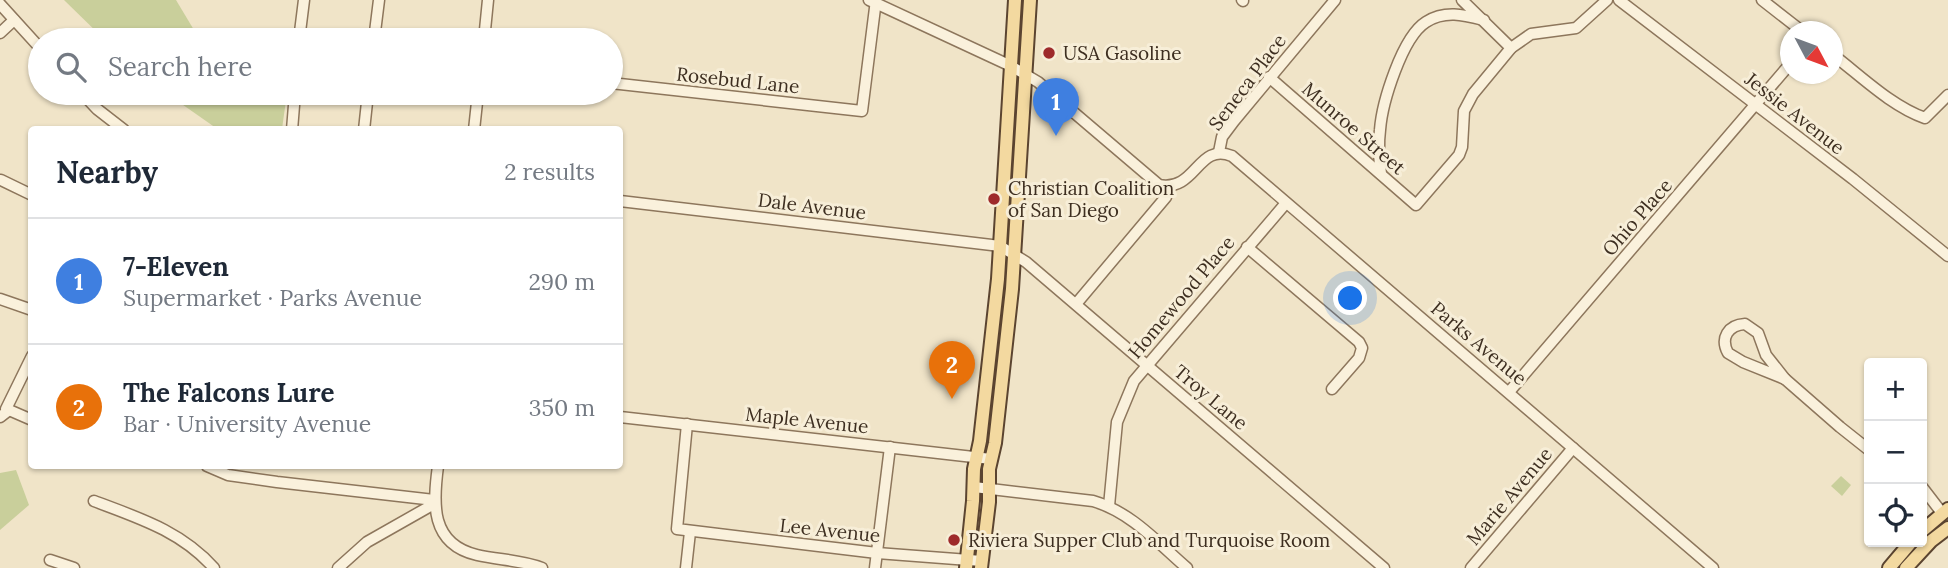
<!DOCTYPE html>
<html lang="en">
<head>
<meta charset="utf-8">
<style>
	:root { --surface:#fff; --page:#f2f2f3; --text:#1f2937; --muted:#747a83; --line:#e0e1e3; --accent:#ea580c }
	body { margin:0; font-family:Lora,serif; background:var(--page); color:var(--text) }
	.controls { position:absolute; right:21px; bottom:21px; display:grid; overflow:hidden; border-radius:7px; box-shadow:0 2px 5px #0004 }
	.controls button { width:63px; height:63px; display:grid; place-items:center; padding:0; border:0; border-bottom:2px solid var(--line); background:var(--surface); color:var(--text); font:35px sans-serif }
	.compass { position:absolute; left:1780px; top:21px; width:63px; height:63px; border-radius:50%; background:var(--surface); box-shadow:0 2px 5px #0004; rotate:131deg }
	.you { position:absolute; left:1351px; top:299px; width:24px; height:24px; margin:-18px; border:5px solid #fff; border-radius:50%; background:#1a73e8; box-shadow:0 0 0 10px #1a73e833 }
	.badge { display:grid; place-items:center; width:46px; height:46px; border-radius:50%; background:var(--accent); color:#fff; font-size:23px; font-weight:700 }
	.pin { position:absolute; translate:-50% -58px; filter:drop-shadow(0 2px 4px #0008) }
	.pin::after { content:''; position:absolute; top:37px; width:24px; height:21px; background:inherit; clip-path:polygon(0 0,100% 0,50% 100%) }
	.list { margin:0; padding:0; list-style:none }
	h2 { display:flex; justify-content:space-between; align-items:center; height:91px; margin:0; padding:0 28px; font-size:30px }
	h2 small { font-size:23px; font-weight:400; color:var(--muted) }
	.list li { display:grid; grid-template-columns:46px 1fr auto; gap:21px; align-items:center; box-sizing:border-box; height:126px; padding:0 28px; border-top:2px solid var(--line) }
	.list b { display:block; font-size:26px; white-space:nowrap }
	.list p { margin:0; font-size:23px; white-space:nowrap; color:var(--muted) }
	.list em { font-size:23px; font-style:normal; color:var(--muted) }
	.icon { flex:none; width:38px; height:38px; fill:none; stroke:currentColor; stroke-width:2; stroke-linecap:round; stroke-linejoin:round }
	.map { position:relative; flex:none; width:1948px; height:568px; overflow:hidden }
	.search { position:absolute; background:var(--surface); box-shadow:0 2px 5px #0004; left:28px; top:28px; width:595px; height:77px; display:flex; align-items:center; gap:18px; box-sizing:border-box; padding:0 24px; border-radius:38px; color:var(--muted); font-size:26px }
	.panel { position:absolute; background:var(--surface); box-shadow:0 2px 5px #0004; left:28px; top:126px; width:595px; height:343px; border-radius:7px }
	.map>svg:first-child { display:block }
</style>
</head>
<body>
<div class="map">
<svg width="1948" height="568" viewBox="0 0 1948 568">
	<rect width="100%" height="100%" fill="#f0e4c8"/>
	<!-- green -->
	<g fill="#c9cf9b">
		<polygon points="64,0 176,0 200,40 105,40"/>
		<polygon points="166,93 287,93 282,129 216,128"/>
		<polygon points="16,470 29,505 0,530 0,473"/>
		<polygon points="1841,476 1851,485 1842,496 1831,486"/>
	</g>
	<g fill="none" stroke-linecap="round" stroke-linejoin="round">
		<defs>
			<g id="minor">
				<path d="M869,0L1011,66L1038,82L1159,185C1197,192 1197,142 1232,156L1713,568"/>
				<polyline points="1242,0 1243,1"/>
				<polyline points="1462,0 1511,48"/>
				<polyline points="1619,0 1853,179 1948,256"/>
				<polyline points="1762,0 1803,32"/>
				<polyline points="0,4 40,48"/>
				<polyline points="0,33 14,20"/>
				<polyline points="299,40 304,0"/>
				<polyline points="374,40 379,0"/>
				<polyline points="484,40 488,0"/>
				<path d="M1832,54C1861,76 1891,106 1925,118L1948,95"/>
				<polyline points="1269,77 1416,205 1459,155 1462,147 1464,111 1473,94 1511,48 1531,34 1576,28 1607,0"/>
				<polyline points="611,83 862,111 876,0"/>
				<polyline points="82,93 97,109 124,130"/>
				<polyline points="292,130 295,93"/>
				<polyline points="364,130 368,93"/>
				<polyline points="474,130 478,93"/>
				<polyline points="1219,152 1222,137 1234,121 1335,0"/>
				<path d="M1381,174C1379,159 1378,145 1380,130C1382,103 1402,37 1426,22C1445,10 1464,15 1484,20"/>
				<polyline points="1,180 32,195"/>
				<polyline points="620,201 1000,246 1026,262 1384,568"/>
				<polyline points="1247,247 1359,342 1362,348 1359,358 1332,389"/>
				<polyline points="0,299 32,310"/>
				<polyline points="1076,304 1166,197 1168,187"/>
				<path d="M1745,324L1758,333L1766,355L1785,379L1743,362L1728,353C1720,338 1728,325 1745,324Z"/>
				<polyline points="1785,379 1840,427 1869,450"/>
				<polyline points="1509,392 1790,64"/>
				<polyline points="9,410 32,420"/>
				<polyline points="0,417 9,410 6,409 32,356"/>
				<polyline points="620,417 991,459"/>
				<polyline points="687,424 677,529 877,553 982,561"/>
				<polyline points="207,466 228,475 277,482 434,500"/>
				<path d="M438,466C433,503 430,544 477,555C499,560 522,560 542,568"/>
				<path d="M974,487L1093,501C1131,512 1158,543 1187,568"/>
				<polyline points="1922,487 1942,513"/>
				<path d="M94,501C139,518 181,531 214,568"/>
				<polyline points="1109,506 1117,422 1134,381 1286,203"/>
				<polyline points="50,560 74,568"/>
				<polyline points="338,568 367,542 434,504"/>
				<polyline points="686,568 690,532"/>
				<polyline points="875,568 890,447"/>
				<polyline points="1471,568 1573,448"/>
			</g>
			<g id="major">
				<polyline points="1922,531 1948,509"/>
				<polyline points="966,568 973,501 974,469 980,441 998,279 1015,0"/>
				<polyline points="981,568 989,502 989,469 995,443 1012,289 1030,0"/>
				<polyline points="1889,568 1911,542"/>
				<polyline points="1906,568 1931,541 1948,528"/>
			</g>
		</defs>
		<!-- minor casing -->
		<use href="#minor" stroke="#8d765c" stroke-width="13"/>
		<!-- major casing -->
		<use href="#major" stroke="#5b4430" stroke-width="16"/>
		<!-- minor -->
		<use href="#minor" stroke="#faf1dc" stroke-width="10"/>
		<!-- major -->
		<use href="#major" stroke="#f3d9a0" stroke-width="12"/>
	</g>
	<!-- markers -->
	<g fill="#9e2a2b" stroke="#f7eed8" stroke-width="2.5">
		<circle cx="1049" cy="53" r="7"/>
		<circle cx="994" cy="199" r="7"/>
		<circle cx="954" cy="540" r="7"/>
	</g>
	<g text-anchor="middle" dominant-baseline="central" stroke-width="6" stroke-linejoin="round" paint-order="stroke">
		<!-- poi labels -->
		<g font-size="19" fill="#3d2e20" stroke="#f7eed8" text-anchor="start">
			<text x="1063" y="53">USA Gasoline</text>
			<text x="1008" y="188">Christian Coalition<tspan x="1008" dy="22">of San Diego</tspan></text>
			<text x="968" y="540">Riviera Supper Club and Turquoise Room</text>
		</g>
		<!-- street labels -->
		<g font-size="19" fill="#3d2e20" stroke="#f7eed8">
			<text transform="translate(738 80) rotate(6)">Rosebud Lane</text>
			<text transform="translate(1247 82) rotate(-53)">Seneca Place</text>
			<text transform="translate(1795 113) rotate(38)">Jessie Avenue</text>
			<text transform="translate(1354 128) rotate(41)">Munroe Street</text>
			<text transform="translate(812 206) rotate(7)">Dale Avenue</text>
			<text transform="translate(1637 217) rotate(-49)">Ohio Place</text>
			<text transform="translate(1181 297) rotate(-50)">Homewood Place</text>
			<text transform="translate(1479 343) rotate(40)">Parks Avenue</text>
			<text transform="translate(1211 397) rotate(40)">Troy Lane</text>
			<text transform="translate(807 420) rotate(6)">Maple Avenue</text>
			<text transform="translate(1509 496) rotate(-50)">Marie Avenue</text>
			<text transform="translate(830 530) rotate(6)">Lee Avenue</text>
		</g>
	</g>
</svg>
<div class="controls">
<button>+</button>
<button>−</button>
<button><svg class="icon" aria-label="locate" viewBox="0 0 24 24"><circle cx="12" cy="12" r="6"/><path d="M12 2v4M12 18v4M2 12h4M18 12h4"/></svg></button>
</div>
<svg class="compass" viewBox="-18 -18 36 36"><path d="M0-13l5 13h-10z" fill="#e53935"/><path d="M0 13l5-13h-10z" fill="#747a83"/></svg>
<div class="you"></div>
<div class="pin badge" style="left:1056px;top:136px;background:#3f7fe0">1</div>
<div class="pin badge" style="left:952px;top:399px;background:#e8710a">2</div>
<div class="search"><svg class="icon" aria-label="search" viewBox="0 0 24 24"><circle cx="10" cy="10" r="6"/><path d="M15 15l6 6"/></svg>Search here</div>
<section class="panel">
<h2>Nearby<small>2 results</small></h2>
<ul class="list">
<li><span class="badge" style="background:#3f7fe0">1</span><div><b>7-Eleven</b><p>Supermarket · Parks Avenue</p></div><em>290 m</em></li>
<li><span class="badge" style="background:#e8710a">2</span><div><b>The Falcons Lure</b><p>Bar · University Avenue</p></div><em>350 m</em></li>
</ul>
</section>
</div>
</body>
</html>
